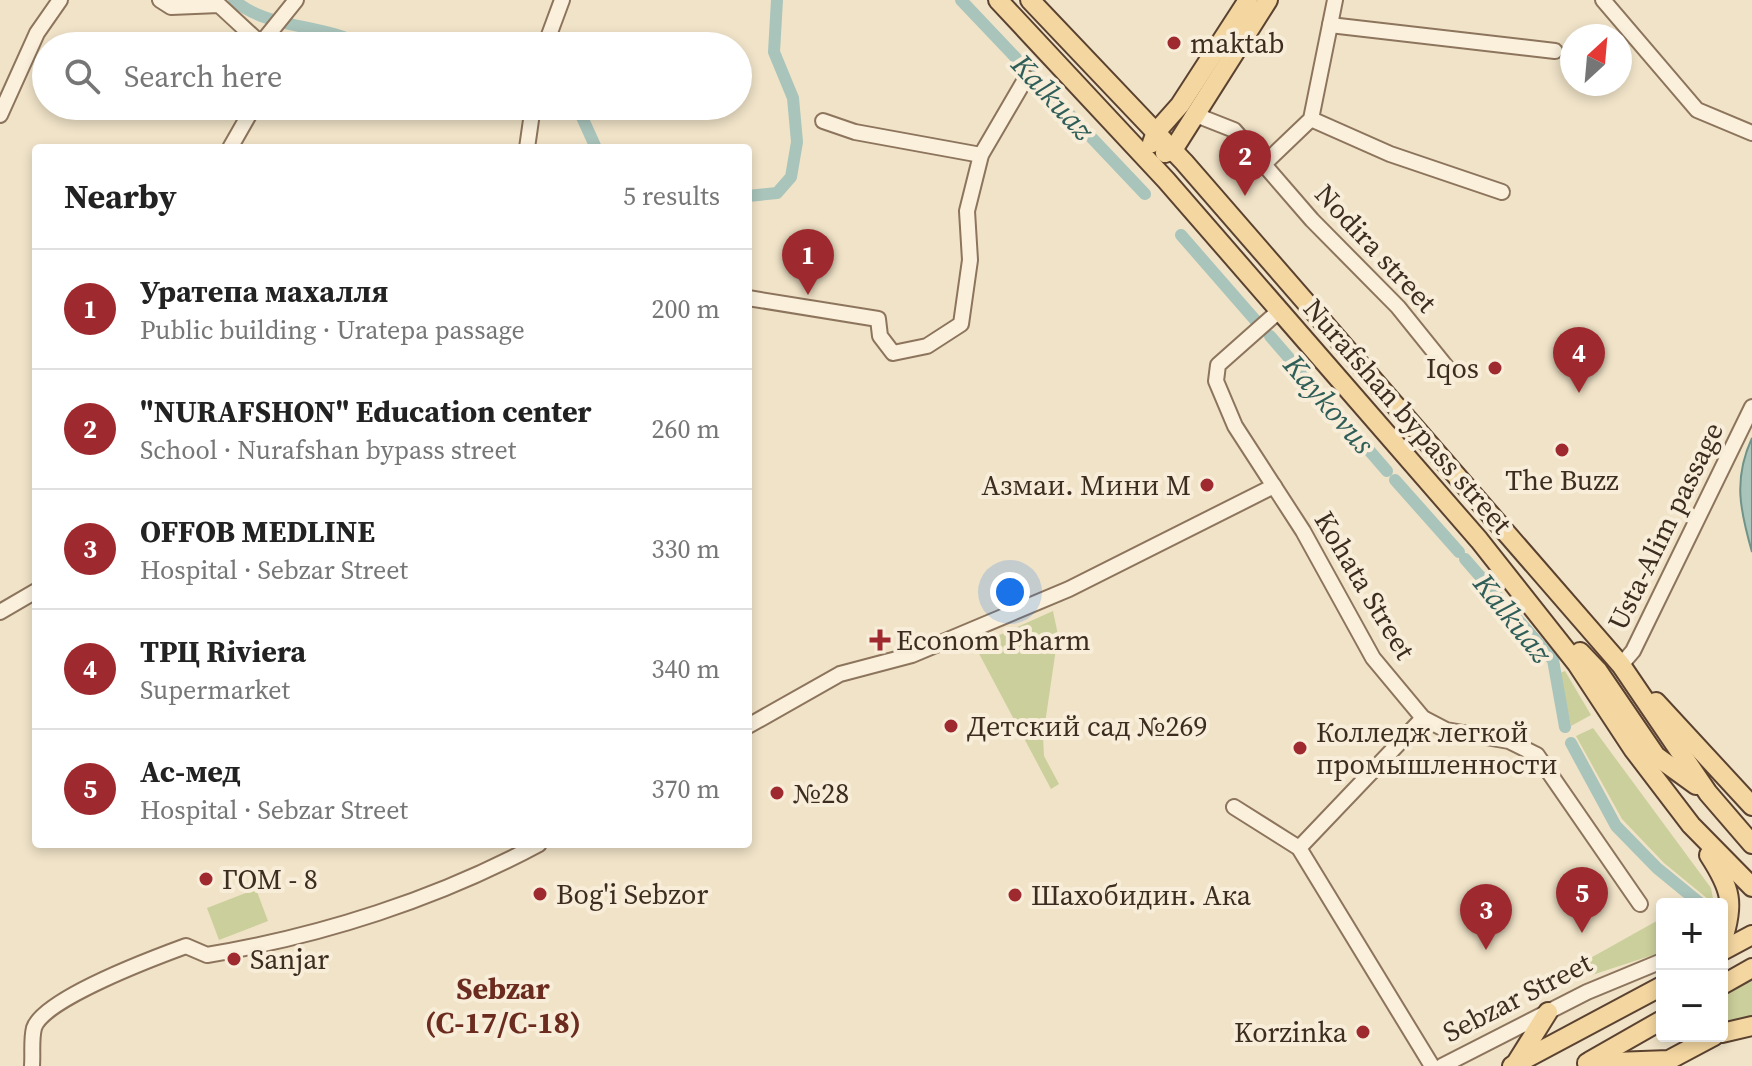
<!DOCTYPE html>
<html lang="en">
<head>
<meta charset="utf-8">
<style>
	:root { --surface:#fff; --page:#f2f2f2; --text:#222; --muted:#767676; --line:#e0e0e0; --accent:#9e2a2f }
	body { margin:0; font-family:"Source Serif 4",serif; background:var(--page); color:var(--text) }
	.controls { position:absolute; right:24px; bottom:24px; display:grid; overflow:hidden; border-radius:8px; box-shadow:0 4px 12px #0003 }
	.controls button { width:72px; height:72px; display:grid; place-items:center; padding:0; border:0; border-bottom:2px solid var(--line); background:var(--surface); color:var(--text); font:40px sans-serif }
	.compass { position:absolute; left:1560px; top:24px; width:72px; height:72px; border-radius:50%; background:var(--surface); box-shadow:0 4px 12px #0003; rotate:26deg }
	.you { position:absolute; left:1010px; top:592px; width:28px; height:28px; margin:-20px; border:6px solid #fff; border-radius:50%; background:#1a73e8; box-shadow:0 0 0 12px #1a73e833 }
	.badge { display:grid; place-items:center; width:52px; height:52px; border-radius:50%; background:var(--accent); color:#fff; font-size:26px; font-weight:700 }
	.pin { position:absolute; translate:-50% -66px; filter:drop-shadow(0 2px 4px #0008) }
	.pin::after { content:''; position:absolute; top:42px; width:28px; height:24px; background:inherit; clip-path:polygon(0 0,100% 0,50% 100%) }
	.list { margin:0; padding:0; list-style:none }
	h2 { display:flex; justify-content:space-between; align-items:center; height:104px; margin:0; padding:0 32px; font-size:34px }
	h2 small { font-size:26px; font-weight:400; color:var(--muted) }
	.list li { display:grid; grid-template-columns:52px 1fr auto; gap:24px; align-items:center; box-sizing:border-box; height:120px; padding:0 32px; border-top:2px solid var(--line) }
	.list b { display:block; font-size:30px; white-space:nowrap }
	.list p { margin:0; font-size:26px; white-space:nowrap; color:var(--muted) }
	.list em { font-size:26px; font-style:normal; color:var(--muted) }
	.icon { flex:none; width:44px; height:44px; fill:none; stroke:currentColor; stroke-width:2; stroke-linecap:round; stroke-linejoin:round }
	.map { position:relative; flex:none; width:1752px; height:1066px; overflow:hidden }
	.search { position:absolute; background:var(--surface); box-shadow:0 4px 12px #0003; left:32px; top:32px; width:720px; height:88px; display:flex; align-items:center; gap:20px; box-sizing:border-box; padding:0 28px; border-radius:44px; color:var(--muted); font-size:30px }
	.panel { position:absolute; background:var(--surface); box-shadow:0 4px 12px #0003; left:32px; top:144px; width:720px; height:704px; border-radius:8px }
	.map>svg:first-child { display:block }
</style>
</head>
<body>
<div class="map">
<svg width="1752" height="1066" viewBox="0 0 1752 1066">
	<rect width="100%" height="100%" fill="#f0e3c8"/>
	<!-- green -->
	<g fill="#cbcf9b">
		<polygon points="1053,611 1058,635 1043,737 1044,756 1059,784 1051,789 975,646"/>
		<polygon points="1565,671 1591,715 1571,726 1560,673"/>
		<polygon points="1593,728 1711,888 1714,904 1664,863 1622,819 1576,736"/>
		<polygon points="256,889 268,921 219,940 207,908"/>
		<polygon points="1662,918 1662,952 1592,975 1578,965"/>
		<polygon points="1752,979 1752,1017 1722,1021 1722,998"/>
	</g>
	<!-- water -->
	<path fill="#a9c4bb" stroke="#6f9389" stroke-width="2" d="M1752,438V552C1740,510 1733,479 1752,438Z"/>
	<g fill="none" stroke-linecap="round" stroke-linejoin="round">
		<!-- canal -->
		<g stroke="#a9c4bb" stroke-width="12">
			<path d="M234,0C268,30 324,23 363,46"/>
			<polyline points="961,0 1145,194"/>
			<polyline points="577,106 596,148"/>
			<polyline points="748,196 777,193 791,177 797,142 793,98 774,52 777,0"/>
			<polyline points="1181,235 1256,321"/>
			<polyline points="1270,336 1387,471"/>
			<polyline points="1395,480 1459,552"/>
			<polyline points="1465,559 1553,660 1565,727"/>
			<polyline points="1571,743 1616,826 1657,868 1701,904"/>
		</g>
		<defs>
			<g id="minor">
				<polyline points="160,0 171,7 219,5 259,42"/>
				<polyline points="1603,0 1697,110 1752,133"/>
				<polyline points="1330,25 1555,51"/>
				<polyline points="259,46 296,0"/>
				<polyline points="545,46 562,0"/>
				<polyline points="0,115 37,33 60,0"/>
				<polyline points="1196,115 1234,130 1312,220 1398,307 1448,369"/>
				<polyline points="1311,119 1390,154 1502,192"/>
				<polyline points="823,121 855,132 981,155"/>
				<polyline points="230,148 254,106"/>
				<polyline points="527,148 533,106"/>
				<polyline points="1264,164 1311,119 1335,0"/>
				<polyline points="748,298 878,319 880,336 893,353 927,346 961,324 970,260 967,211 981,155 1026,78"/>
				<polyline points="1280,310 1218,365 1216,381 1235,426 1303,531 1373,658 1423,718 1446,730 1509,741 1537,755 1640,904"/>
				<polyline points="0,612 36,591"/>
				<polyline points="1621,665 1633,651 1752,407"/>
				<polyline points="748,726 840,674 912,655 1069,589 1274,486"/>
				<polyline points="1234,807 1299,848 1432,1066"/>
				<polyline points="1299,848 1423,718"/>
				<path d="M32,1066C33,1054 31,1040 34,1028C43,999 156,957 186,946L207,955C321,936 437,899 539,844"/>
				<polyline points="1442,1066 1587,992 1662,961"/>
			</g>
			<g id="major">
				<polyline points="998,0 1166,180 1479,540 1577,664 1633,749 1691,825 1752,887"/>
				<polyline points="1030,0 1184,162 1621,665 1708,793 1752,844"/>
				<polyline points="1152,143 1156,132 1180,105 1248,0"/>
				<polyline points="1165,153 1173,150 1268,0"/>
				<polyline points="1580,652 1598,671 1656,756 1696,785"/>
				<polyline points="1656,702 1752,806"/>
				<path d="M1709,855C1731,889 1735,903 1722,942"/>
				<polyline points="1722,951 1752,935"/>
				<polyline points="1722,985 1752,968"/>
				<polyline points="1722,1033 1752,1026"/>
				<polyline points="1590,1061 1662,1020"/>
				<polyline points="1516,1063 1548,1012"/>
				<polyline points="1587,1063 1669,1060 1714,1036"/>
				<polyline points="1512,1066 1662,986"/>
			</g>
		</defs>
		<!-- minor casing -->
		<use href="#minor" stroke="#8d745c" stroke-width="18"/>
		<!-- major casing -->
		<use href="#major" stroke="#5b4230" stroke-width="22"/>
		<!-- minor -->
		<use href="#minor" stroke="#faf0dc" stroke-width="14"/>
		<!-- major -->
		<use href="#major" stroke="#f3d6a0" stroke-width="18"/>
	</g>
	<!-- markers -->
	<g fill="#9e2a2f" stroke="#f7edd8" stroke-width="3">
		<circle cx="1174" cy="43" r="8"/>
		<circle cx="1495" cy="368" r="8"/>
		<circle cx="1562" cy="450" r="8"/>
		<circle cx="1207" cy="485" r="8"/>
		<path d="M876 628h8v8h8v8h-8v8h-8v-8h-8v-8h8z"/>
		<circle cx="951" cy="726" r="8"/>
		<circle cx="1300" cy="748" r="8"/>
		<circle cx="777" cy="793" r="8"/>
		<circle cx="206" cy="879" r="8"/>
		<circle cx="540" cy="894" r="8"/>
		<circle cx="1015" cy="895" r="8"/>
		<circle cx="234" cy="959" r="8"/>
		<circle cx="1363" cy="1032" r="8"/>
	</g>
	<g text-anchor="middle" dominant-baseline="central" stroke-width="8" stroke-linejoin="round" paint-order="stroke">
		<!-- poi labels -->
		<g font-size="28" fill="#3d2d20" stroke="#f7edd8" text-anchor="start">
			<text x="1190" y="43">maktab</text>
			<text x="1479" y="368" text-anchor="end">Iqos</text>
			<text x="1562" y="480" text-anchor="middle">The Buzz</text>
			<text x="1191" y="485" text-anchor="end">Азмаи. Мини М</text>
			<text x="896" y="640">Econom Pharm</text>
			<text x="967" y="726">Детский сад №269</text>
			<text x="1316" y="732">Колледж легкой<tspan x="1316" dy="32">промышленности</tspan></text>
			<text x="793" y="793">№28</text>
			<text x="222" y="879">ГОМ - 8</text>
			<text x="556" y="894">Bog'i Sebzor</text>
			<text x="1031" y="895">Шахобидин. Ака</text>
			<text x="250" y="959">Sanjar</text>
			<text x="1347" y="1032" text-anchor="end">Korzinka</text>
		</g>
		<!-- street labels -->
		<g font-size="28" fill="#3d2d20" stroke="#f7edd8">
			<text transform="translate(1376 248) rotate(47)">Nodira street</text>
			<text transform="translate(1408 416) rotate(49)">Nurafshan bypass street</text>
			<text transform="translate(1665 526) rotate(-64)">Usta-Alim passage</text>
			<text transform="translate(1365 585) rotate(59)">Kohata Street</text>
			<text transform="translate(1517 997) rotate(-27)">Sebzar Street</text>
		</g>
		<!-- water labels -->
		<g font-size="30" font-style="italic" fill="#2f5d58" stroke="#f7edd8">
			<text transform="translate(1053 97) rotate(47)">Kalkuaz</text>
			<text transform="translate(1329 404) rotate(49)">Kaykovus</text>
			<text transform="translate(1513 618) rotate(51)">Kalkuaz</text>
		</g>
		<!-- neighbourhood labels -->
		<g font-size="30" font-weight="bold" fill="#6b2b1e" stroke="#f7edd8">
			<text x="503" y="988">Sebzar<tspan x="503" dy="34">(C-17/C-18)</tspan></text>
		</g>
	</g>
</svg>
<div class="controls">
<button>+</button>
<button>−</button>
</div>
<svg class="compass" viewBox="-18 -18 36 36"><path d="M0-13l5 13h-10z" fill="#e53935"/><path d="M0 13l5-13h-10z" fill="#767676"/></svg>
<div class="you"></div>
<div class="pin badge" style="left:808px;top:295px">1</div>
<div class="pin badge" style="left:1245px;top:196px">2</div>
<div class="pin badge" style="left:1486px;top:950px">3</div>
<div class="pin badge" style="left:1579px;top:393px">4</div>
<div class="pin badge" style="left:1582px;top:933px">5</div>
<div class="search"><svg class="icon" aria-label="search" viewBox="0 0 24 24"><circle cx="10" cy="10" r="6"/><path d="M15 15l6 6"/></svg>Search here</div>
<section class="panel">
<h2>Nearby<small>5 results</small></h2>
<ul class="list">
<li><span class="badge">1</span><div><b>Уратепа махалля</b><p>Public building · Uratepa passage</p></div><em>200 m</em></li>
<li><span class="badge">2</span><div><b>&quot;NURAFSHON&quot; Education center</b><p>School · Nurafshan bypass street</p></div><em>260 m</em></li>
<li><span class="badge">3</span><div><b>OFFOB MEDLINE</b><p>Hospital · Sebzar Street</p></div><em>330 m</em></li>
<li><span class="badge">4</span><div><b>ТРЦ Riviera</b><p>Supermarket</p></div><em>340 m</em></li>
<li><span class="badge">5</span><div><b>Ас-мед</b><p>Hospital · Sebzar Street</p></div><em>370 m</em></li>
</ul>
</section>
</div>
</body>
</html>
